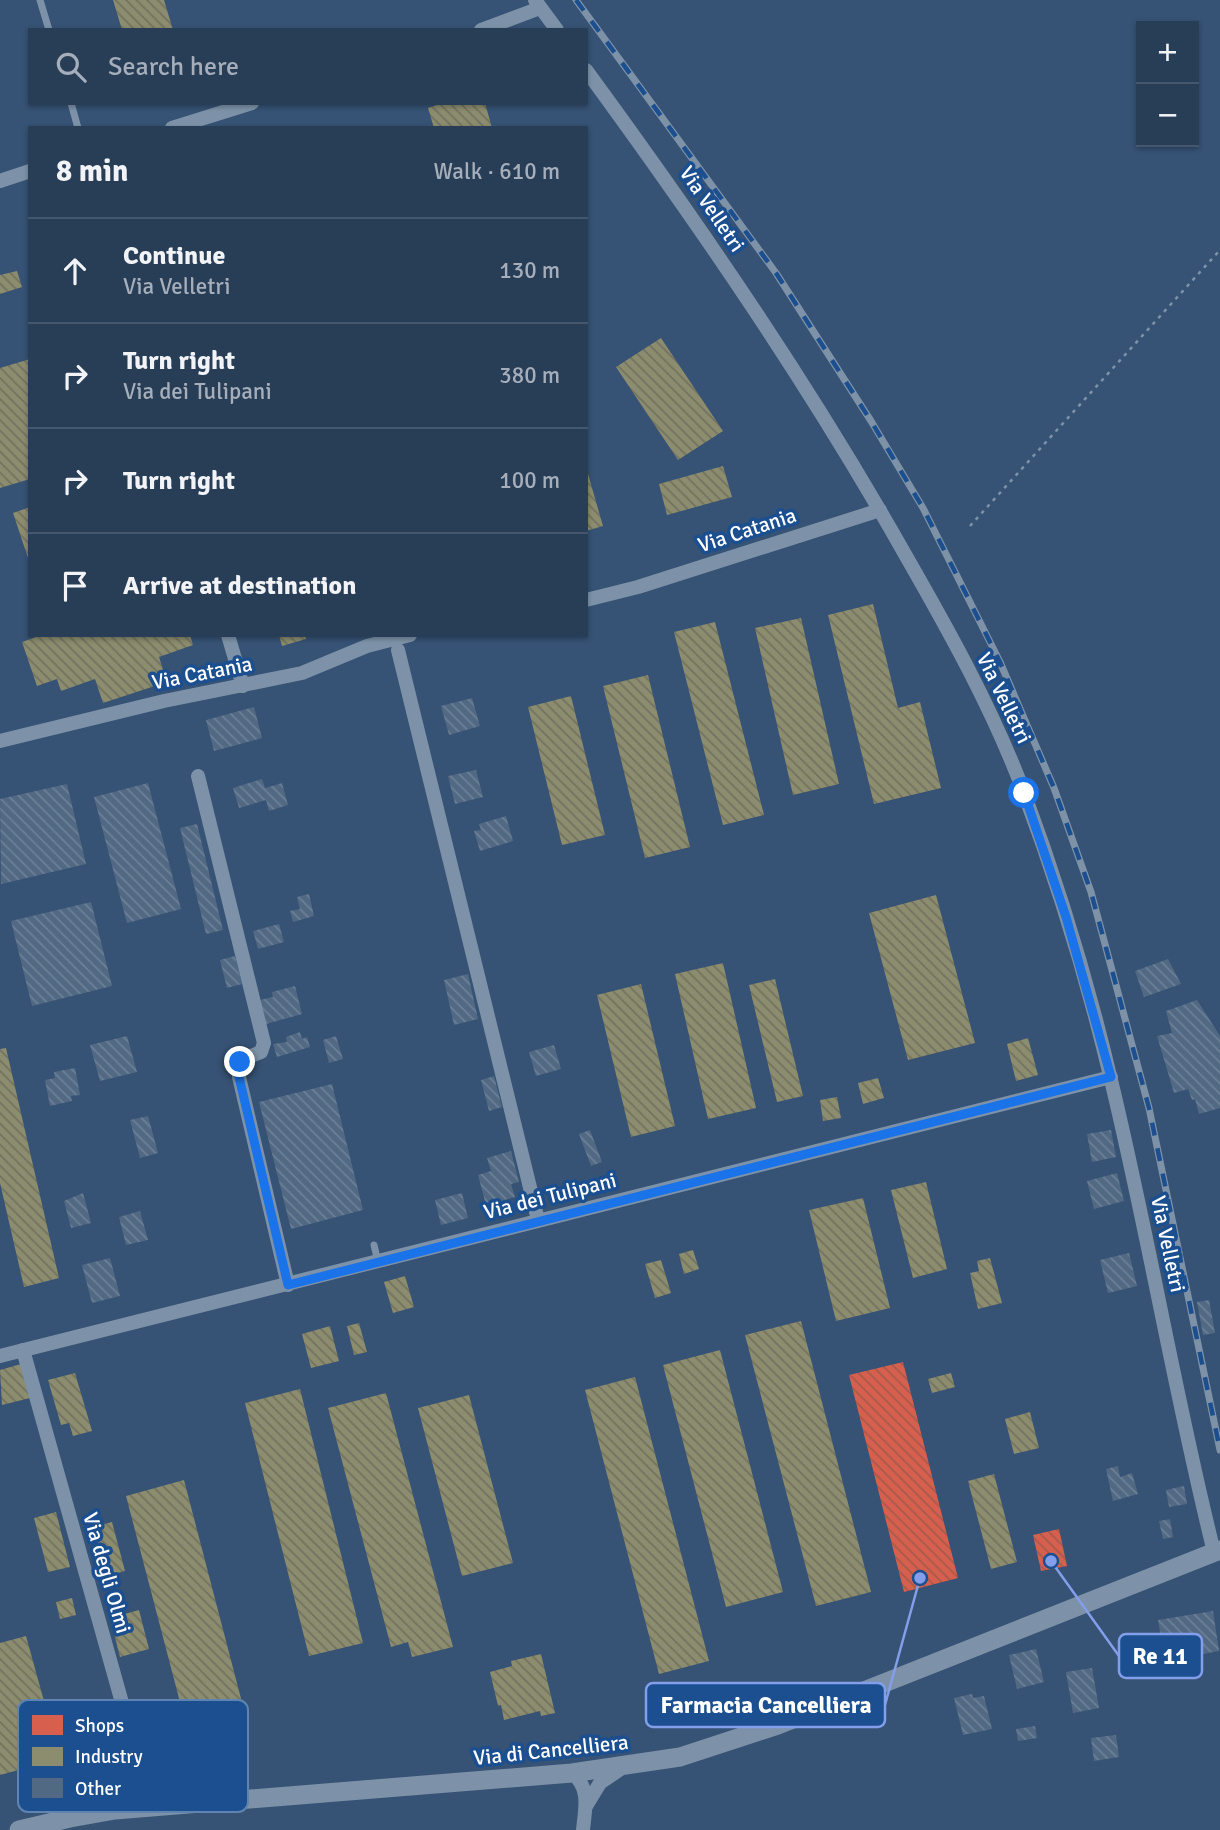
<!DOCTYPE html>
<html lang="en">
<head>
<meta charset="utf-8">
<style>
	:root { --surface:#283e57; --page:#30455d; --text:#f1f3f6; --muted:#a5aeba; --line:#44576d }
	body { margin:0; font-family:Signika,sans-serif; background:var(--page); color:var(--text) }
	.controls { position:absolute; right:21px; top:21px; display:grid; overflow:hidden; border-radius:0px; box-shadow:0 2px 5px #0004 }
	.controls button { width:63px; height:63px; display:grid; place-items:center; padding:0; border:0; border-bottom:2px solid var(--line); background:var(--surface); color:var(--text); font:35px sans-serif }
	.stop { position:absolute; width:21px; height:21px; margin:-16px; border:5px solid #1a73e8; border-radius:50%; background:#fff }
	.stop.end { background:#1a73e8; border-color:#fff; box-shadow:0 2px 7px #0008 }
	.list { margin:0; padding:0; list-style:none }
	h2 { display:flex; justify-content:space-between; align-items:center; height:91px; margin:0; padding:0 28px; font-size:30px }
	h2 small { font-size:23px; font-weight:400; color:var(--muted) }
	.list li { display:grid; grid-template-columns:46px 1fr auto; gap:21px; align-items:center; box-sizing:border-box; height:105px; padding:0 28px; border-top:2px solid var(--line) }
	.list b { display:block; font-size:26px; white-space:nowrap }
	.list p { margin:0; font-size:23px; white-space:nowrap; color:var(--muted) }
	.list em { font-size:23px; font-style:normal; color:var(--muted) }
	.icon { flex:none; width:38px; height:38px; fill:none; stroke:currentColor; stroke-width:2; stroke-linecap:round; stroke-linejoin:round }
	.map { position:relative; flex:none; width:1220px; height:1830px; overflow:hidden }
	.search { position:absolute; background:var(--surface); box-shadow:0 2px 5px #0004; left:28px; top:28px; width:560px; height:77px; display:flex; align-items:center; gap:18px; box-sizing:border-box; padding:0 24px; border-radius:0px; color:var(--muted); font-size:26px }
	.panel { position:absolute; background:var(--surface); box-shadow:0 2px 5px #0004; left:28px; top:126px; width:560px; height:511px; border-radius:0px }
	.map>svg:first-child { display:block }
</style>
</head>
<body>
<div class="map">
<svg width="1220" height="1830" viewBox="0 0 1220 1830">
	<defs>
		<pattern id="shops-back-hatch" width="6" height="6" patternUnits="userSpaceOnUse" patternTransform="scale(1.75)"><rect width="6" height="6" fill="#d6604d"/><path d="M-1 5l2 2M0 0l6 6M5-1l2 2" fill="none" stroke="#a6594d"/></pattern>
		<pattern id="industry-back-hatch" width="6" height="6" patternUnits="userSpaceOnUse" patternTransform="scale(1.75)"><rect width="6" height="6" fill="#8c8c6e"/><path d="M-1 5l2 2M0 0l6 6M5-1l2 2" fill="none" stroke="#727260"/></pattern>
		<pattern id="building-back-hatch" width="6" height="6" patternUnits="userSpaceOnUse" patternTransform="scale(1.75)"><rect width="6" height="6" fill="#526984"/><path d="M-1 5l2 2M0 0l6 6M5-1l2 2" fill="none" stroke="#6c8096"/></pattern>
	</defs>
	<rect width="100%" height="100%" fill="#365274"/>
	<!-- shops -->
	<g fill="url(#shops-back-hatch)">
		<polygon points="903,1362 958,1578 904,1592 849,1375"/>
		<polygon points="1059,1529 1067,1566 1041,1571 1033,1535"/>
	</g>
	<!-- industry -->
	<g fill="url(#industry-back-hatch)">
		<polygon points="113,0 164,0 173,30 122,30"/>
		<polygon points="443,103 485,103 492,128 434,128 428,108"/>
		<polygon points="17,271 22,287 0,294 0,275"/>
		<polygon points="661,338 723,431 678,460 616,367"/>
		<polygon points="30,359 30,479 0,488 0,368"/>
		<polygon points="723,466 732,497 667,515 659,484"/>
		<polygon points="586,467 603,526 586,531"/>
		<polygon points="30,507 30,561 29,561 13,513"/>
		<polygon points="873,604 898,708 920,702 941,788 874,804 828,615"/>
		<polygon points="801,618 839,784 793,795 755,628"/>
		<polygon points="715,622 764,815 723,825 674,632"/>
		<polygon points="42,635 190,635 193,645 159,657 167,682 103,703 95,679 61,691 57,679 37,686 22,642"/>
		<polygon points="279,635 305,635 306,639 282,646"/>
		<polygon points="648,675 690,847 645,858 603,686"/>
		<polygon points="571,696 605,835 562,845 528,707"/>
		<polygon points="936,895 975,1043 908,1060 869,913"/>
		<polygon points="723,963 756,1108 708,1119 675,974"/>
		<polygon points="775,979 803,1096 777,1102 749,985"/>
		<polygon points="641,984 675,1126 631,1137 597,995"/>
		<polygon points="1028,1038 1038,1075 1016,1081 1007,1044"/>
		<polygon points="6,1048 59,1278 24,1287 0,1183 0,1049"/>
		<polygon points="878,1078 884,1098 863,1104 858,1083"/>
		<polygon points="837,1097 841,1118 823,1121 820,1100"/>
		<polygon points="926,1182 947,1269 913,1278 891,1190"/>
		<polygon points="863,1198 890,1308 836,1321 809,1210"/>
		<polygon points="693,1250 699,1269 684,1274 679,1254"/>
		<polygon points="990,1258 1002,1303 978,1309 970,1273 979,1271 977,1261"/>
		<polygon points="661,1260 671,1293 655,1298 645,1264"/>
		<polygon points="405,1276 414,1307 393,1313 384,1282"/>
		<polygon points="801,1321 871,1592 816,1606 745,1335"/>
		<polygon points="359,1323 367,1352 354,1355 347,1326"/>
		<polygon points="330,1326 339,1361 311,1368 302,1334"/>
		<polygon points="720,1350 783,1592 726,1607 663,1365"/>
		<polygon points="21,1364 30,1398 2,1405 0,1370"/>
		<polygon points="75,1373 92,1431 73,1436 69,1423 61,1425 48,1380"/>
		<polygon points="951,1373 955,1387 932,1393 928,1379"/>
		<polygon points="635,1377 709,1661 659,1674 585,1390"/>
		<polygon points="300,1389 363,1643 309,1656 245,1403"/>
		<polygon points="386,1393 453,1647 412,1657 408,1642 391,1647 328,1408"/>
		<polygon points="469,1395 513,1563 462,1576 418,1408"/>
		<polygon points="1030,1412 1039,1448 1014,1454 1005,1419"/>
		<polygon points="994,1474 1017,1562 991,1569 968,1481"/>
		<polygon points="184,1480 244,1710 186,1725 126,1496"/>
		<polygon points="56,1512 70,1567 48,1572 34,1518"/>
		<polygon points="112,1522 125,1571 106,1576 93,1527"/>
		<polygon points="72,1598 76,1615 60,1619 56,1602"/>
		<polygon points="139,1610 149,1649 120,1657 110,1618"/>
		<polygon points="26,1636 60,1759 0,1775 0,1643"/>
		<polygon points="541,1654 555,1713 541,1716 540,1711 504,1720 501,1705 498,1706 490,1672 512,1666 511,1661"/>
	</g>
	<!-- building -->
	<g fill="url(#building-back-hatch)">
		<polygon points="472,698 480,726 449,735 441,706"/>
		<polygon points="254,707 262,738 214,751 206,720"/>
		<polygon points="476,770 483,797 455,804 448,776"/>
		<polygon points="262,779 265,788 282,783 288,805 269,811 266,800 239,808 233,788"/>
		<polygon points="148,783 181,909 127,923 94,797"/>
		<polygon points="67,784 86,864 1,884 0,799"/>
		<polygon points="506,816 513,841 480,851 474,831 481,830 479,824"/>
		<polygon points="197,824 223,930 206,934 180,828"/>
		<polygon points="309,894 314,916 293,922 290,911 300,909 297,897"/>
		<polygon points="91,902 112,986 32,1006 11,921"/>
		<polygon points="279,924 284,942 258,949 253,931"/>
		<polygon points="235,956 242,984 227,988 220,960"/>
		<polygon points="1168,959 1181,984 1144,997 1135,971"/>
		<polygon points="468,974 478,1019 454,1025 444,980"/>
		<polygon points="295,986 302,1014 266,1024 260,1000 273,997 272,992"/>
		<polygon points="1197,1000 1220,1036 1220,1108 1199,1114 1195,1099 1192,1100 1188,1089 1174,1093 1157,1036 1172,1033 1166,1011"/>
		<polygon points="300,1032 302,1039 307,1037 310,1047 277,1057 273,1044 287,1042 286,1037"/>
		<polygon points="127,1036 137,1072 100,1081 90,1045"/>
		<polygon points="336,1036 343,1059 329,1063 323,1040"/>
		<polygon points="554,1045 561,1069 536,1076 529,1052"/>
		<polygon points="75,1068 80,1095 71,1096 72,1101 50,1106 45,1080 55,1078 54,1072"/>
		<polygon points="494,1076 502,1107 489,1111 481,1080"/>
		<polygon points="332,1084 363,1210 291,1229 259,1102"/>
		<polygon points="148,1116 158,1153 140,1158 130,1120"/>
		<polygon points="590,1130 602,1162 591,1166 579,1134"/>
		<polygon points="1111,1130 1116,1157 1092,1162 1087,1134"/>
		<polygon points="511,1151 519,1182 511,1184 515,1197 486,1205 478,1175 491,1171 487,1158"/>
		<polygon points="1117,1173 1124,1201 1094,1209 1087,1181"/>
		<polygon points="83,1193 91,1223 71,1228 64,1201"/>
		<polygon points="462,1193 468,1218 441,1225 435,1200"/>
		<polygon points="140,1211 148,1240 126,1245 119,1217"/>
		<polygon points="1129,1253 1137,1286 1108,1293 1100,1260"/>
		<polygon points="110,1258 120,1296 92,1303 82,1265"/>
		<polygon points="1209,1300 1215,1333 1203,1335 1197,1302"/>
		<polygon points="1118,1466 1120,1477 1132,1473 1138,1494 1113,1501 1106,1469"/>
		<polygon points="1184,1486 1187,1504 1169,1507 1166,1490"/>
		<polygon points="1170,1519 1173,1537 1163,1539 1159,1521"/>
		<polygon points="1213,1611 1219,1651 1165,1661 1158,1620"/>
		<polygon points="1036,1649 1044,1682 1017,1689 1009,1655"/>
		<polygon points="1092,1668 1099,1708 1073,1713 1066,1672"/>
		<polygon points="972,1694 973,1698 984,1696 992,1729 963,1735 954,1698"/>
		<polygon points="1035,1726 1037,1738 1018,1741 1016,1729"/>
		<polygon points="1116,1735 1119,1757 1094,1761 1091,1738"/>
	</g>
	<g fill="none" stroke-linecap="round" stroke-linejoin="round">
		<!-- path -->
		<polyline stroke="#7d92a8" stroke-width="2.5" stroke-dasharray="3.5 5" stroke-linecap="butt" points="970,526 1220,250"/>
		<!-- service -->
		<g stroke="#7d92a8" stroke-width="7">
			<polyline points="40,0 49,30"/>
			<polyline points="71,103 78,128"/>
			<polyline points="374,1245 378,1262"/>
		</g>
		<!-- minor -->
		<g stroke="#7d92a8" stroke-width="14">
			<polyline points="535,0 557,30"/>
			<polyline points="481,30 540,8"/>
			<path d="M586,70C701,227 810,386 906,556C949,631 992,708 1023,790C1058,884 1088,982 1111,1080C1149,1237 1175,1396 1214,1552"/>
			<polyline points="172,128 252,103"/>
			<polyline points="0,181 30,171"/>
			<polyline points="586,600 638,587 880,510"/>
			<polyline points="228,635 243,686"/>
			<polyline points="398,650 538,1220"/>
			<polyline points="0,741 164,701 302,673 367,646 410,635"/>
			<polyline points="198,776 264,1043 261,1052 243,1059 239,1066 239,1077 288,1285"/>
			<polyline points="23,1350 151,1806"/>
			<polyline points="0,1356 1111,1077"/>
			<path d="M572,1773C591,1788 585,1809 583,1830"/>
			<polyline points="586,1806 600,1783 622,1768"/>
		</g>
		<!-- tertiary -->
		<polyline stroke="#7d92a8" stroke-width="19" points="19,1830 70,1818 115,1810 572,1773 680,1757 778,1725 1220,1550"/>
		<defs>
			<polyline id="rail" points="576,0 776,273 871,421 923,508 1000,662 1054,788 1091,892 1149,1108 1220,1450"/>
		</defs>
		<!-- rail casing -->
		<use href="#rail" stroke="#7e92a7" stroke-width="7"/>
		<!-- rail -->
		<use href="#rail" stroke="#1b4f8f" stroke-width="4.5" stroke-dasharray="13" stroke-linecap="butt"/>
	</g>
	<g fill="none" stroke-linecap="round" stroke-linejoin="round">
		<!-- route -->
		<polyline stroke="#1a73e8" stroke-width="9" points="240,1062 239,1077 288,1285 1111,1077 1066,917 1024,793"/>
	</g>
	<g text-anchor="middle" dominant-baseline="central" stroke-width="7" stroke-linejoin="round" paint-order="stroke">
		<!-- street labels -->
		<g font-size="21" fill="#fff" stroke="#1b4f8f">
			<text transform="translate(712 209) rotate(56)">Via Velletri</text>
			<text transform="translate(747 530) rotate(-18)">Via Catania</text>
			<text transform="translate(202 673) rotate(-11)">Via Catania</text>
			<text transform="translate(1004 698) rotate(64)">Via Velletri</text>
			<text transform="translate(550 1196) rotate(-14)">Via dei Tulipani</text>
			<text transform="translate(1168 1244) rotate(78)">Via Velletri</text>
			<text transform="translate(107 1573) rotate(74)">Via degli Olmi</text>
			<text transform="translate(551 1750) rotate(-6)">Via di Cancelliera</text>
		</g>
	</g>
	<!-- legend -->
	<rect x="18" y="1700" width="230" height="112" rx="10" fill="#1b4f8f" stroke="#5f84b1" stroke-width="2"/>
	<rect x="32" y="1715" width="31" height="20" fill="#d6604d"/>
	<rect x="32" y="1747" width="31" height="19" fill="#8c8c6e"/>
	<rect x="32" y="1778" width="31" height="20" fill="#526984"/>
	<g font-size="19" fill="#fff">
		<text x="75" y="1732">Shops</text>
		<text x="75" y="1763">Industry</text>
		<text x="75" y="1795">Other</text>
	</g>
	<!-- callouts -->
	<path fill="none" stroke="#839eea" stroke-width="2.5" d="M1051 1561L1119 1656M920 1578L885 1705"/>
	<g fill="#839eea" stroke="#1b4f8f" stroke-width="2.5">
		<circle cx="1051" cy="1561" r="7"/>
		<circle cx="920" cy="1578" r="7"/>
	</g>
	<g fill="#1b4f8f" stroke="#839eea" stroke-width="2.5">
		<rect x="1119" y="1634" width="83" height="44" rx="7"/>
		<rect x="646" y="1683" width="239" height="44" rx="7"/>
	</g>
	<g font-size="23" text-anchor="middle" font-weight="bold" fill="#fff">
		<text x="1160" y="1664">Re 11</text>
		<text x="766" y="1713">Farmacia Cancelliera</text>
	</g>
</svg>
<div class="controls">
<button>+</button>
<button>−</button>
</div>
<div class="stop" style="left:1024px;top:793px"></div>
<div class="stop end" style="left:240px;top:1062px"></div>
<div class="search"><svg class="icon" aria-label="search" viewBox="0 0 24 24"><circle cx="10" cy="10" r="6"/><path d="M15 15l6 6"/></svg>Search here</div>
<section class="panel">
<h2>8 min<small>Walk · 610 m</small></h2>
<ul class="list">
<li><svg class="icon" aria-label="ahead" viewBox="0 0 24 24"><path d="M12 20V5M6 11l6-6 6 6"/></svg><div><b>Continue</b><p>Via Velletri</p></div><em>130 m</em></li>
<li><svg class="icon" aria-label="right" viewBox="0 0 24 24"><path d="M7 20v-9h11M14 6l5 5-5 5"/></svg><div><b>Turn right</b><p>Via dei Tulipani</p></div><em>380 m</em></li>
<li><svg class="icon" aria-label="right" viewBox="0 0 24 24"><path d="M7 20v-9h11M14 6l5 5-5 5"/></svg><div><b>Turn right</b></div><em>100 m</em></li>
<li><svg class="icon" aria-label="arrive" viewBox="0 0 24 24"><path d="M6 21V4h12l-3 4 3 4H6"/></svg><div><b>Arrive at destination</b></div></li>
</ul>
</section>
</div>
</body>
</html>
